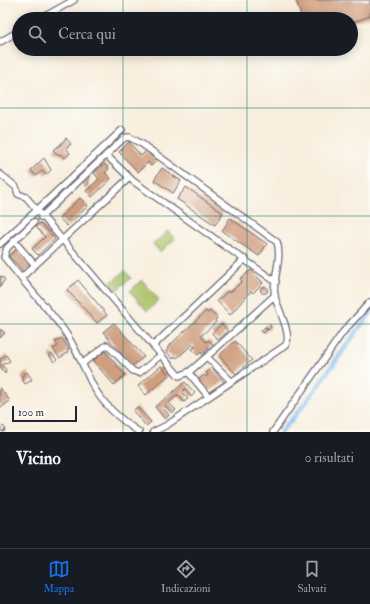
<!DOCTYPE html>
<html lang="it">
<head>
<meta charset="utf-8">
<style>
	:root { --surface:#171b24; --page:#20242c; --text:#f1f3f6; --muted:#9ea1a6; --line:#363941; --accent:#1a73e8 }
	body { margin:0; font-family:"IM FELL Double Pica",serif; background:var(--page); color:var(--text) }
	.scale { position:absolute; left:12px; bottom:10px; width:65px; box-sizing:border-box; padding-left:4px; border:2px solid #22223b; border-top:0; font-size:11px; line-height:14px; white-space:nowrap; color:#22223b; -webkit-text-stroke:3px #fdfcf7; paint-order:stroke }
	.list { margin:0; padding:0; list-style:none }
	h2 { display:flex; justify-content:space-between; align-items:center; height:52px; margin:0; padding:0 16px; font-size:17px }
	h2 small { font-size:13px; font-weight:400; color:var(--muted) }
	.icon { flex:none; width:22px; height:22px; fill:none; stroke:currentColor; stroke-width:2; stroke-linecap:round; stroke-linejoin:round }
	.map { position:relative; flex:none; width:370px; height:432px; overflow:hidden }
	.search { position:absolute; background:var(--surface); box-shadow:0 2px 10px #0003; left:12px; right:12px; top:12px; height:44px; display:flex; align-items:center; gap:10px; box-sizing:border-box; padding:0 14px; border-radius:22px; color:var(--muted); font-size:15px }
	.sheet { height:116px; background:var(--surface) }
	nav { display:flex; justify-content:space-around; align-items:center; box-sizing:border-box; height:56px; border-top:1px solid var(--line); background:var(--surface); font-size:11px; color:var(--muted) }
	nav a { display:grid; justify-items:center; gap:2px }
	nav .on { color:var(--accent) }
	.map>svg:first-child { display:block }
</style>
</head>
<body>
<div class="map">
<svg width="370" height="432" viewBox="0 0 370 432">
	<rect width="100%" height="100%" fill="#fdfcf7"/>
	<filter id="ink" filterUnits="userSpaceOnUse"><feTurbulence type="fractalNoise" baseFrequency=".025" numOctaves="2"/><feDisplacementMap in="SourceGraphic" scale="8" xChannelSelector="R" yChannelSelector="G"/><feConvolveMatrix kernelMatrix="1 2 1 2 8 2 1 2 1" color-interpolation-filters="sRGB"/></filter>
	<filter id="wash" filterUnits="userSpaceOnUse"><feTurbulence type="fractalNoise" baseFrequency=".012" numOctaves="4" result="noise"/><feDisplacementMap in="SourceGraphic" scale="16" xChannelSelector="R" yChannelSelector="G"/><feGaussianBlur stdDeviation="0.9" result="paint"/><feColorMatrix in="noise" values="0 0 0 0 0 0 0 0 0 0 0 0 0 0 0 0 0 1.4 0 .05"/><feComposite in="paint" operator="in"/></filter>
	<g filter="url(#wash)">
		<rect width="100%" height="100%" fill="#f8eedd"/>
		<!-- green -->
		<g fill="#aac065" stroke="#667150">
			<polygon points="168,231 175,239 160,252 153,244"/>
			<polygon points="125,271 131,278 116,291 110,283"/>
			<polygon points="142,280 159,300 147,311 130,291"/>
		</g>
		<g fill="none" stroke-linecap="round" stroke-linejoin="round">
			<!-- canal -->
			<polyline stroke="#7ebdf2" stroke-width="4.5" points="281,432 307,401 370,313"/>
		</g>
		<g id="blocks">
			<!-- building -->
			<g fill="#cf9e7f">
				<polygon points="296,0 370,0 370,16 351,23 351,19 302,19"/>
				<polygon points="170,49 179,49 173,53"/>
				<polygon points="66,138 71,144 66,148 70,153 65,158 60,154 58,155 53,150 60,145"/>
				<polygon points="129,142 141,156 146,151 156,161 151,166 148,162 138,172 119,152"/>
				<polygon points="44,158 51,170 46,175 42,171 36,176 31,170"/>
				<polygon points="104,164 109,169 105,173 111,179 92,197 86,191 99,179 94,173"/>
				<polygon points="162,168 181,181 173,193 154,180"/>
				<polygon points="88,177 90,179 87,181 89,184 86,186 83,181"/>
				<polygon points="186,187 223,213 215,225 177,199"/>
				<polygon points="80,198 88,206 67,226 59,218"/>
				<polygon points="230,218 267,244 259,256 222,231"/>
				<polygon points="40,223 55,239 38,255 32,249 45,237 36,227"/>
				<polygon points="17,249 32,266 25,273 9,256"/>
				<polygon points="251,270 263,283 253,293 251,291 230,315 217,301 228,291 229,293 234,289 242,281 240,279"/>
				<polygon points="0,276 5,279 0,287"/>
				<polygon points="78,280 107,315 97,323 67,290"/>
				<circle cx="264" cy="290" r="3.5"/>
				<polygon points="206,311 208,313 210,311 217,318 215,320 216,322 201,336 206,342 208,340 213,344 207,349 209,351 207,353 205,351 202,354 201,352 198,355 192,349 195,347 193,344 177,358 175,356 173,359 166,351 169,349 167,348"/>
				<polygon points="114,323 144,357 132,366 103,332"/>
				<polygon points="222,324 228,331 218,340 212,333"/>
				<polygon points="269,324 271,326 268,330 265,327"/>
				<polygon points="265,327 267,330 264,333 261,331"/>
				<polygon points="0,329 5,333 0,338"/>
				<polygon points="62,338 69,349 67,350 68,352 60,358 53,349 58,346 55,342"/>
				<polygon points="235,341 252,360 236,374 219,356"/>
				<polygon points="105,351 125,375 114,385 93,361"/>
				<polygon points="52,353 57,360 54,362 49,355"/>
				<polygon points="6,355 10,361 2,365 6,370 5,374 0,367 0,359"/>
				<polygon points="161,366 169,375 146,395 138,386"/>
				<polygon points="212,368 224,382 209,392 198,380 204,375 206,377 208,375 206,373"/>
				<polygon points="27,372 32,380 25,384 21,377"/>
				<polygon points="185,382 195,393 191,397 185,389 182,392 188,399 184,402 178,395 169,403 176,410 172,413 165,406 163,408 169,415 165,419 155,407"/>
				<polygon points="0,388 10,401 0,408"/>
				<polygon points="137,407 151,422 146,426 133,411"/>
				<polygon points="3,426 6,429 3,432 0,429"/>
			</g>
		</g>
	</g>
	<g filter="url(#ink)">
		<use href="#blocks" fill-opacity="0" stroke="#6d6974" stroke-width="1"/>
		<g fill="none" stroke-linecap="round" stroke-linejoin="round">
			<defs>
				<g id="minor">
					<polyline points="40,19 74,0"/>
					<polyline points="0,42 19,31"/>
					<polyline points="106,155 133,181 276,282"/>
					<polyline points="0,174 16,187 18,194 26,197 37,210 122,130"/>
					<path d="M129,178L21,278C36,297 54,315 67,335C77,351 84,368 92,384C103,405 120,419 139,432"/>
					<path d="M41,217L124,138L129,137L142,144L277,242C283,260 271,282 275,297C278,309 292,334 286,345L167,425L153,432"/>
					<polyline points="14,241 35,265"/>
					<polyline points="0,244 37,210 179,376 189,372 211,353 275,295"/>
					<polyline points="21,278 4,257 7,248 34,222"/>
					<polyline points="154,345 245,259"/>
					<polyline points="207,357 231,381"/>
					<polyline points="83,363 107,345 133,371 139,373 161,355"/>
					<polyline points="188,372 208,396"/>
					<polyline points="273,432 343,332 370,302"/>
				</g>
			</defs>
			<!-- minor casing -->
			<use href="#minor" stroke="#6d6974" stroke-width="8"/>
			<!-- minor -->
			<use href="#minor" stroke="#fff" stroke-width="5.5"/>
		</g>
	</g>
	<!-- grid -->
	<path fill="none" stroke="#0f766e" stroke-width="1" stroke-opacity="0.55" d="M123,0V19M247,0V19M123,49V432M247,49V432M0,108H370M0,216H370M0,324H370"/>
</svg>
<div class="scale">100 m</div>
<div class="search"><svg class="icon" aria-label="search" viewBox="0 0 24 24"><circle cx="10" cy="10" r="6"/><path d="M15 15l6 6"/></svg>Cerca qui</div>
</div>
<section class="sheet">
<h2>Vicino<small>0 risultati</small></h2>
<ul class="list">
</ul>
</section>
<nav>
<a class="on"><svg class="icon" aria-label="map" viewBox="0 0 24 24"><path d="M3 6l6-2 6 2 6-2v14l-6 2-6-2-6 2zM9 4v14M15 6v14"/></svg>Mappa</a>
<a><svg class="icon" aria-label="directions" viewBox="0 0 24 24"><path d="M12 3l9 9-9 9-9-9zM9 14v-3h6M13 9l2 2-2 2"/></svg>Indicazioni</a>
<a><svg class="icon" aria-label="saved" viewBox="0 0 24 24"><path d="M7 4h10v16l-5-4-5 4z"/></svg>Salvati</a>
</nav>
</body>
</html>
